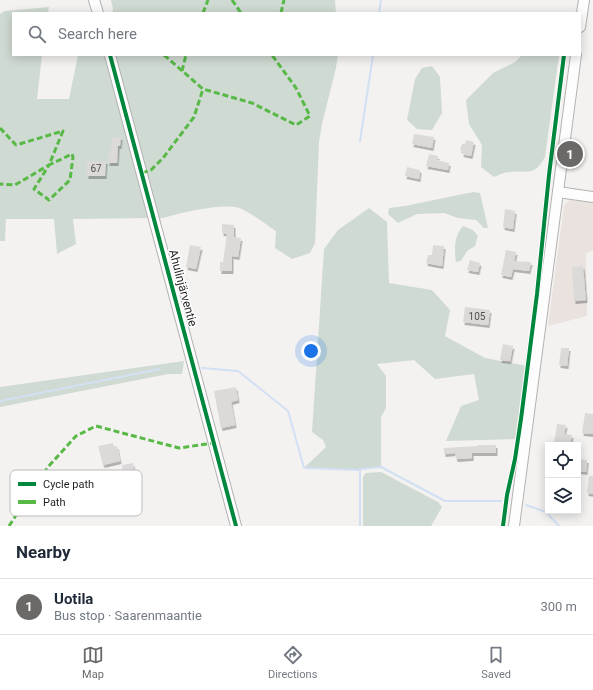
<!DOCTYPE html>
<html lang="en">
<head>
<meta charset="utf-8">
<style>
	:root { --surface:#fff; --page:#f6f6f7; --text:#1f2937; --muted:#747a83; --line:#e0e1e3; --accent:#6b6968 }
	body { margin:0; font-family:Roboto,sans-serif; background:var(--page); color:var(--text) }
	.controls { position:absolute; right:12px; bottom:12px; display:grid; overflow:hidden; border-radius:0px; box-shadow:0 2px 10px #0003 }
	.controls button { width:36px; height:36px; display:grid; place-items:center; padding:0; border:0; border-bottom:1px solid var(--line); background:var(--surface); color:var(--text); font:20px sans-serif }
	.you { position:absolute; left:311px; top:351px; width:14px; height:14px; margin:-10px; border:3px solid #fff; border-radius:50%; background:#1a73e8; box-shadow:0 0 0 6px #1a73e833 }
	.badge { display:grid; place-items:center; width:26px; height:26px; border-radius:50%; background:var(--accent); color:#fff; font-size:13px; font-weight:700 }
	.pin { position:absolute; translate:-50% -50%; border:2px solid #fff; box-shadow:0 1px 4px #0006 }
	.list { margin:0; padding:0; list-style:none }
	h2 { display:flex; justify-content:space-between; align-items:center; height:52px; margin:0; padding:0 16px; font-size:17px }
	h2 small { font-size:13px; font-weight:400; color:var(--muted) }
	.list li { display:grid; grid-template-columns:26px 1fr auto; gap:12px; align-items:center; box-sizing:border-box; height:56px; padding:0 16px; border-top:1px solid var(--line) }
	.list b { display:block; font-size:15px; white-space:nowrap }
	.list p { margin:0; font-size:13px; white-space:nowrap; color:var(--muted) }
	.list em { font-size:13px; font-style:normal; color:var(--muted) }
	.icon { flex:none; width:22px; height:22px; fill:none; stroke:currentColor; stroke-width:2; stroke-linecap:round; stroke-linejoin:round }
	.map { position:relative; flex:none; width:593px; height:526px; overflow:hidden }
	.search { position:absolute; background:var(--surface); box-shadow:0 2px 10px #0003; left:12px; right:12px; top:12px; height:44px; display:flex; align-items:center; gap:10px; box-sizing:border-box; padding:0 14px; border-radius:0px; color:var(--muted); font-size:15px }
	.sheet { height:108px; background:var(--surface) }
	nav { display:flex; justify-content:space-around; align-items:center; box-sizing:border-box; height:56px; border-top:1px solid var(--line); background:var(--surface); font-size:11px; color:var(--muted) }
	nav a { display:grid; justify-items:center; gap:2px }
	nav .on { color:var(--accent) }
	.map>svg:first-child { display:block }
</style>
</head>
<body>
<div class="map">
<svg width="593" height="526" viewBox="0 0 593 526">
	<defs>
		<filter id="shadow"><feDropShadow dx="1.5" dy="3" stdDeviation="0" flood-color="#0004"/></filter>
	</defs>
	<rect width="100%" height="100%" fill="#f4f2f0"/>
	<!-- built -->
	<polygon fill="#e9e2de" points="570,200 593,203 593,250 586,254 587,316 548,326 564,205"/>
	<!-- green -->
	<g fill="#cfdad2">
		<polygon points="111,0 335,0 336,13 112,13 113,9"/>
		<polygon points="49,7 48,13 13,13 13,55 42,55 37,99 69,99 78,55 110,55 151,218 73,219 76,244 57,254 54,219 6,219 5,241 0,241 0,14 4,11"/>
		<path d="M115,55H338L336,68L322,124L319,142L315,243L310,253L292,259L275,248L276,231C265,224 254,215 242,209C225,201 177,214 159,219Z"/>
		<path d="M522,55H559L545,157C534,177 528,170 510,172C504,172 499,175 494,177L481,167L482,145L469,124L466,100L493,73L515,62Z"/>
		<polygon points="432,66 440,77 442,113 432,130 417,129 407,120 415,79 422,68"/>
		<polygon points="473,192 480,193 488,228 484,228 476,220 458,218 444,213 417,214 398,223 388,214 389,208 405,206"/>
		<polygon points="369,208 387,222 389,283 432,290 450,310 445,336 485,358 527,366 517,439 446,441 461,406 479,400 474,374 435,379 414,360 377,364 386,376 386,408 381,417 381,467 360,470 304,468 326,447 323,440 312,432 324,249 338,230"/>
		<path d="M463,226L473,230L478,236L475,246L467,251L461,261L456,262C454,248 454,237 463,226Z"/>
		<polygon points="184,361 182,374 168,374 0,407 0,387"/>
		<polygon points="381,472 438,502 442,507 431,526 363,526 363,477 366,473"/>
	</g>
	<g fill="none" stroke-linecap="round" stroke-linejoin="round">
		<!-- stream -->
		<g stroke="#d2e0f4" stroke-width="2">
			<polyline points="379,13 381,0"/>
			<polyline points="360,141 373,55"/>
			<polyline points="202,368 238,371 288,411 304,468 360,470 360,526"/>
			<polyline points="0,401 160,369"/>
			<polyline points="360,469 381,467 445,501 501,501"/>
			<polyline points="526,505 546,512 559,526"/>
		</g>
	</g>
	<!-- building -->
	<g fill="#dcdad9" filter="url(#shadow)">
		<polygon points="414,134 434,137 432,148 412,144"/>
		<polygon points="112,137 121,137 120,146 118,146 117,163 108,163 109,151 111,151"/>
		<polygon points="466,140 474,142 471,156 462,154 463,151 460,150 462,144 465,144"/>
		<polygon points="429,154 438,156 437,160 449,163 448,170 426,166"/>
		<polygon points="87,161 106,161 105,176 87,176"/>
		<polygon points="407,167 420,170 419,179 405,176"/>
		<polygon points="505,209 515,211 513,229 503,227"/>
		<polygon points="222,224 234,225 234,237 241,238 238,257 232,256 232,271 220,271 220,262 223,262 227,234 222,233"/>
		<polygon points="190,245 201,247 196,269 186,267"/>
		<polygon points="433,245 444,246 442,266 426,263 428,255 432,255"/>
		<polygon points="506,250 516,252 514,261 531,262 529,271 513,269 511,277 501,275"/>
		<polygon points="470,260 480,263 478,272 467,270"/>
		<polygon points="583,266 586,300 574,301 572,267"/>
		<polygon points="465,307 490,310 488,325 463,322"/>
		<polygon points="503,344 513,346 510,361 500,360"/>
		<polygon points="561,348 569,348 567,366 559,365"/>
		<polygon points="236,387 238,400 231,402 235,425 221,428 214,391"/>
		<polygon points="585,413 593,414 593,434 582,433"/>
		<polygon points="557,424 566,425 564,434 572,435 570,445 554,444"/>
		<polygon points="113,443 114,447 117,446 120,461 103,465 98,446"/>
		<polygon points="478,445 496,445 496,453 472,453 472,458 456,459 455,453 444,454 444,448 478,446"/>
		<polygon points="578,459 587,460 586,472 578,471"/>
		<polygon points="133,463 134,473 123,475 122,465"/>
		<polygon points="589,476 593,476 593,494 587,493"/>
	</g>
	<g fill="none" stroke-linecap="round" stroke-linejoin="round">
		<defs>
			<g id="minor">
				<polyline points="94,0 98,13"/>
				<polyline points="580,27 584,0"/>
				<polyline points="110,55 236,526"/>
				<polyline points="558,192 593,197"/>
				<polyline points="514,526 576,55"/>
			</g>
		</defs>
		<!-- minor casing -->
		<use href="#minor" stroke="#b4b2b1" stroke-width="12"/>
		<!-- minor -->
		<use href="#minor" stroke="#fdfdfd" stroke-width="10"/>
		<!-- quiet -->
		<g stroke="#58b947" stroke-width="3" stroke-dasharray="6 3" stroke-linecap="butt">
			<polyline points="232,0 241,13"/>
			<polyline points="203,13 208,0"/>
			<polyline points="281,13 284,0"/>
			<polyline points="164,55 203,89 252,103 296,125 310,116 296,88 272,55"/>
			<polyline points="182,71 186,55"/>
			<polyline points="0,128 16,145 63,131 49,165 72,154 73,157 70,180 49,200 34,189 49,165 15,185 0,184"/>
			<polyline points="142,173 151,170 163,158 194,117 203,89"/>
			<polyline points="9,526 48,467 76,436 96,426 179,448 214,443"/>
		</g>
		<defs>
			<g id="cycleway">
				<polyline points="110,55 236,526"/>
				<polyline points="503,526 507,495 515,459 521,419 537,294 549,175 564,55"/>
			</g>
		</defs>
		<!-- cycleway casing -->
		<use href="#cycleway" stroke="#fff" stroke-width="6"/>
		<!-- cycleway -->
		<use href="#cycleway" stroke="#00873e" stroke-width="4"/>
	</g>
	<g text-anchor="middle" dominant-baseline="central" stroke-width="3" stroke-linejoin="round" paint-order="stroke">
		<!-- number labels -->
		<g font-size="10" fill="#504e4e">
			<text x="96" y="168">67</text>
			<text x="477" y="316">105</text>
		</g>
		<!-- street labels -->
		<g font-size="12" fill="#211f1f" stroke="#fff">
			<text transform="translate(183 288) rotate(75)">Ahulinjärventie</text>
		</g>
	</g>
	<!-- legend -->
	<rect x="10" y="470" width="132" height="46" rx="6" fill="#fff" stroke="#bcbcbc" stroke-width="1"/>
	<rect x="18" y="482" width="18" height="4" fill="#00873e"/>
	<rect x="18" y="500" width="18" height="4" fill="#58b947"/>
	<g font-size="11" fill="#211f1f">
		<text x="43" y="488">Cycle path</text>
		<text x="43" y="506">Path</text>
	</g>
</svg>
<div class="controls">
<button><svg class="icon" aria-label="locate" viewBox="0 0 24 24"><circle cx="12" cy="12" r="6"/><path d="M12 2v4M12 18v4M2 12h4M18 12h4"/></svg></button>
<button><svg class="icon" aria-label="layers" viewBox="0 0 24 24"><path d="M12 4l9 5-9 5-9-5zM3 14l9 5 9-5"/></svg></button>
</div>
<div class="you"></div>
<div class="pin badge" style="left:570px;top:154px">1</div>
<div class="search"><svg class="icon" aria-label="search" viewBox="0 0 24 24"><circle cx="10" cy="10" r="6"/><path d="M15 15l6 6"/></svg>Search here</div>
</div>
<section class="sheet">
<h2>Nearby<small></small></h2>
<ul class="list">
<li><span class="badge">1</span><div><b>Uotila</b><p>Bus stop · Saarenmaantie</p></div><em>300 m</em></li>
</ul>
</section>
<nav>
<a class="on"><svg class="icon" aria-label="map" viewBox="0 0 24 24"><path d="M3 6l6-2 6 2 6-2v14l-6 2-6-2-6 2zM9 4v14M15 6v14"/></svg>Map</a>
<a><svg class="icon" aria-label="directions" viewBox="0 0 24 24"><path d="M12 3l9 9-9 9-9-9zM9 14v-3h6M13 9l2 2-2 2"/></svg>Directions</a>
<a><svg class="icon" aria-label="saved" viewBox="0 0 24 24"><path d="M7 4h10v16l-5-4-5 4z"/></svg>Saved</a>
</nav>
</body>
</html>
